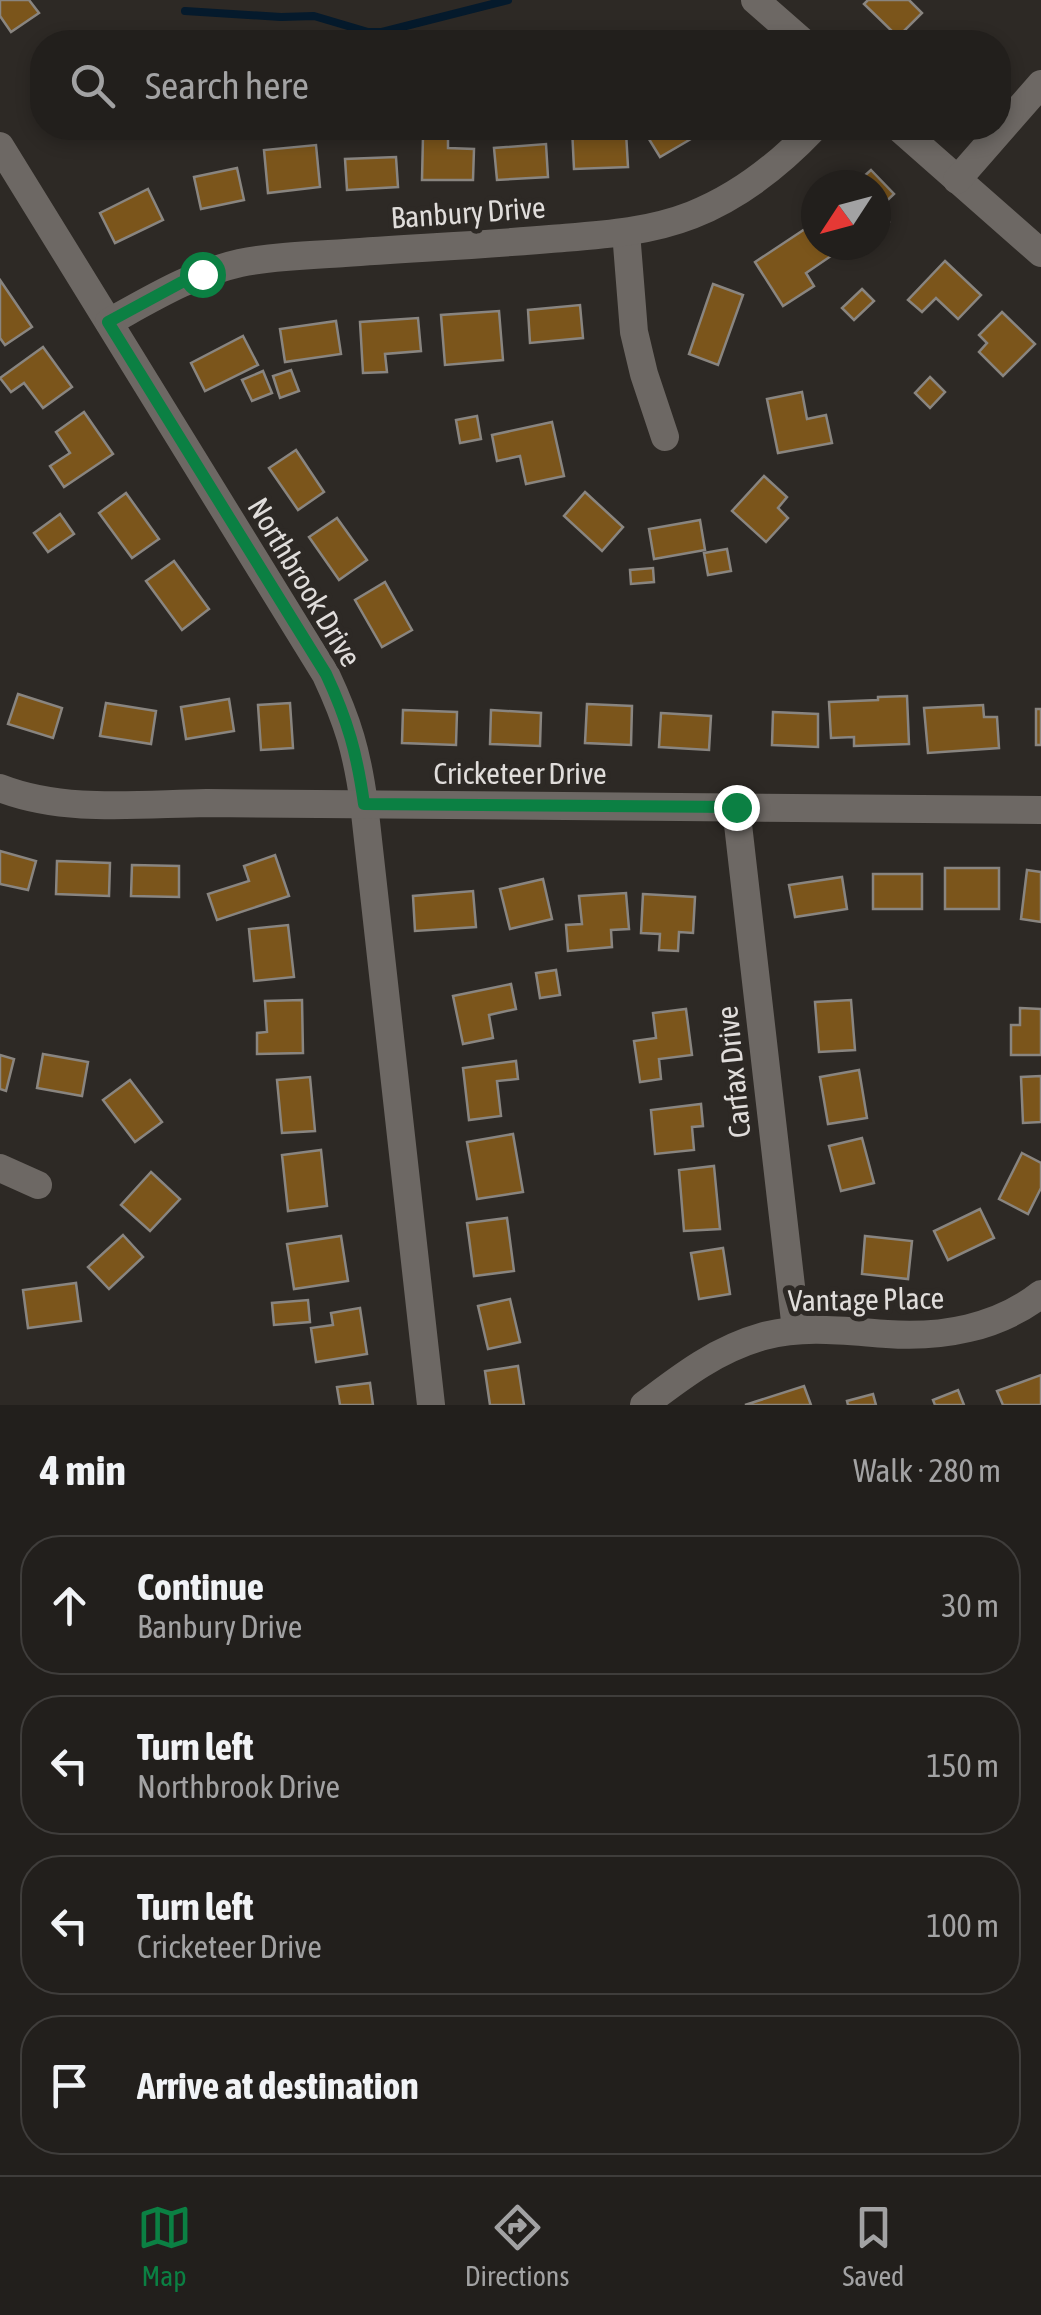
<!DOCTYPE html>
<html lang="en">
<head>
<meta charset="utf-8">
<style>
	:root { --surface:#221f1c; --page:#2e2c29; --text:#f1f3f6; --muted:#a2a2a3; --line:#3f3d3b; --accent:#0b8043 }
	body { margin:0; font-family:"Asap Condensed",sans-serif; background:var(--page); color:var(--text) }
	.compass { position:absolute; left:801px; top:170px; width:90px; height:90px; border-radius:50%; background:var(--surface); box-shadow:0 5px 15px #0003; rotate:234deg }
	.stop { position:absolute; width:30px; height:30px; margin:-22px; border:8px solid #0b8043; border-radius:50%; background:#fff }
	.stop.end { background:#0b8043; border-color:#fff; box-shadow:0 2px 10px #0008 }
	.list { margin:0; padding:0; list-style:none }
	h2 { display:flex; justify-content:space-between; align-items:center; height:130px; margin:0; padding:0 40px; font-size:42px }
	h2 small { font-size:32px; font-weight:400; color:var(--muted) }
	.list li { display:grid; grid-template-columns:65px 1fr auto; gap:30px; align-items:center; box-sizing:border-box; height:140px; margin:0 20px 20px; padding:0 20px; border:2px solid var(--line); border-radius:40px }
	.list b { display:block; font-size:38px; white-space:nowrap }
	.list p { margin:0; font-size:32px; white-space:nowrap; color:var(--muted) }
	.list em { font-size:32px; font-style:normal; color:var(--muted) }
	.icon { flex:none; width:55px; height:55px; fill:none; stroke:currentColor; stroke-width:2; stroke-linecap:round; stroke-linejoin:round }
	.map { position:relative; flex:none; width:1041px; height:1405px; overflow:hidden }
	.search { position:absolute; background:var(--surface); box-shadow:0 5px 15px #0003; left:30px; right:30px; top:30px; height:110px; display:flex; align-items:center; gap:25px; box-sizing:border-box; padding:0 35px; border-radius:40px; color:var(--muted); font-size:38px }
	.sheet { height:770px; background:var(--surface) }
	nav { display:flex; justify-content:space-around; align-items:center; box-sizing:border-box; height:140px; border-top:2px solid var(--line); background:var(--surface); font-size:28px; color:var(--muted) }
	nav a { display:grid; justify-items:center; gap:5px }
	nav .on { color:var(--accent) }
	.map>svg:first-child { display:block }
</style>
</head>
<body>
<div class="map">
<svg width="1041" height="1405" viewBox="0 0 1041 1405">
	<rect width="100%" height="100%" fill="#2d2925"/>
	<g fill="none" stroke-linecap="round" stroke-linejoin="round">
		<!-- stream -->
		<polyline stroke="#051a2c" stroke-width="8" points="185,11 281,17 314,16 368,32 382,32 508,0"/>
	</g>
	<!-- building -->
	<g fill="#7b551b" stroke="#898580" stroke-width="2.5">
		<polygon points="0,0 29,0 39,13 11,32 0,16"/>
		<polygon points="868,0 909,0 922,13 898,37 864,4"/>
		<polygon points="114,32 117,42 85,42"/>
		<polygon points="572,128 609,128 610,133 626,132 628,167 574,169"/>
		<polygon points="650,128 700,128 703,132 660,157 644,131"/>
		<polygon points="423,136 448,137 448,148 474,149 473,180 422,180"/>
		<polygon points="546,144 548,177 497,180 494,148"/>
		<polygon points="316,145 320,187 268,193 264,150"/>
		<polygon points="396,157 398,187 347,190 345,159"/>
		<polygon points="237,168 244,200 201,209 194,177"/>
		<polygon points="871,170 894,194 877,210 889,222 876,235 876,185 854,185"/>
		<polygon points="148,189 163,220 115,243 100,213"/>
		<polygon points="811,225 816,233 816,245 824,245 831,256 806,273 814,286 783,306 755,262"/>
		<polygon points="945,261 981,295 958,319 936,298 922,312 908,300"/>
		<polygon points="0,280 32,327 5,345 0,338"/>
		<polygon points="713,284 743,295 718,365 689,354"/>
		<polygon points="862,289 874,301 854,320 842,308"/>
		<polygon points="580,305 583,338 530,343 528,310"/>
		<polygon points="499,311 503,360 445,365 441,315"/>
		<polygon points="1002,312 1035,344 1003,376 979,352 987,343 979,335"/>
		<polygon points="418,318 421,351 385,354 387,372 363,373 360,322"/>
		<polygon points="336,321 341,354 285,362 280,329"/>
		<polygon points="243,336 258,365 205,391 191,363"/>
		<polygon points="43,347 72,387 43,408 24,383 11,392 0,378"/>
		<polygon points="291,370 299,391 280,398 273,376"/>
		<polygon points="263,371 272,393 252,401 242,380"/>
		<polygon points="930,377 945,392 930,408 915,393"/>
		<polygon points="802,392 807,419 826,415 832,443 778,453 767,399"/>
		<polygon points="84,412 113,454 64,487 50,466 70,453 56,432"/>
		<polygon points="477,416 481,439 460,443 456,420"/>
		<polygon points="552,422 564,476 526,484 520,456 497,461 492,435"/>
		<polygon points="296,450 324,492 298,510 269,468"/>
		<polygon points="764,476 787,497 778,508 788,518 766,542 732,511"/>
		<polygon points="585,492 623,527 602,551 564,516"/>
		<polygon points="126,493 159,539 132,558 99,513"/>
		<polygon points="60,514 74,534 48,552 34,533"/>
		<polygon points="337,518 367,560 339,580 309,537"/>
		<polygon points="700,520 705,550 654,559 649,529"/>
		<polygon points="727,549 731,571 708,575 704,553"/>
		<polygon points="174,561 209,609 182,630 146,581"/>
		<polygon points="653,568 654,582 631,584 630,570"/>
		<polygon points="385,582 412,630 382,647 355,600"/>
		<polygon points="18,694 62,708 53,738 8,724"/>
		<polygon points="907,696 909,744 854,746 854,737 831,738 829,702 878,700 878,697"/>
		<polygon points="229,699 234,731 186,739 181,707"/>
		<polygon points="106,703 156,711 151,744 100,736"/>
		<polygon points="290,703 293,748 261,750 258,705"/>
		<polygon points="587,704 632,706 631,745 585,743"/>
		<polygon points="983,705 984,717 997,717 999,748 928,753 924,708"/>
		<rect x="1036" y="709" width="5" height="36"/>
		<polygon points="403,710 457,712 456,745 402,743"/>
		<polygon points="491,710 541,713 540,746 490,744"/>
		<polygon points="773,712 818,714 818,747 772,745"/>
		<polygon points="661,713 711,716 709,750 659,747"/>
		<polygon points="0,851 36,861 28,890 0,884"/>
		<polygon points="275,855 289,896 217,920 208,894 249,881 244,866"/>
		<polygon points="57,861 110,863 109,896 56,894"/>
		<polygon points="132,865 179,866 179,897 131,896"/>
		<rect x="945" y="868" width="54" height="41"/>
		<polygon points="1027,870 1041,872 1041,922 1021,919"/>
		<rect x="873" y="874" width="49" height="35"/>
		<polygon points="842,877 847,909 795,917 789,885"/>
		<polygon points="543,879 552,919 510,929 500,889"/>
		<polygon points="473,891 476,927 415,931 413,896"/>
		<polygon points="626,893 629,929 611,930 612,947 568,951 566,925 582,924 579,896"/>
		<polygon points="643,894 695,897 693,933 679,932 678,951 659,950 660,934 641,933"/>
		<polygon points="288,925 294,977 254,981 249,929"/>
		<polygon points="556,970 560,995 540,998 536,973"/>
		<polygon points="511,984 516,1009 489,1015 493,1038 463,1044 453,996"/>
		<polygon points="302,1000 303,1053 257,1054 257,1033 267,1032 265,1001"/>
		<polygon points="851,1000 855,1050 819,1052 815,1002"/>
		<polygon points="1020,1008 1041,1009 1041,1055 1011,1055 1011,1025 1020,1025"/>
		<polygon points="686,1009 692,1055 659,1059 661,1079 640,1082 634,1041 656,1038 653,1013"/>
		<polygon points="43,1054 88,1062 82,1096 37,1088"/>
		<polygon points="0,1055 14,1059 6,1091 0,1089"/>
		<polygon points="516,1061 518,1079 497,1081 501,1116 469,1120 463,1068"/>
		<polygon points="859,1070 867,1118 828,1124 820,1077"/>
		<polygon points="1041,1076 1041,1122 1023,1123 1021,1077"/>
		<polygon points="310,1077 315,1131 282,1133 277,1080"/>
		<polygon points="130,1080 162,1122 135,1142 103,1100"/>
		<polygon points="701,1104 703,1126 692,1127 694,1150 655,1154 651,1110"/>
		<polygon points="513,1134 523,1192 477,1199 467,1142"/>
		<polygon points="862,1138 874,1183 841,1191 829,1146"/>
		<polygon points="321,1150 327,1206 288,1211 282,1155"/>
		<polygon points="1022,1153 1041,1163 1041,1188 1028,1214 999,1199"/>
		<polygon points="714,1166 720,1229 684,1231 679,1170"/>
		<polygon points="151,1172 180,1199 150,1231 121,1205"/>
		<polygon points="980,1209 994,1238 948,1260 934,1231"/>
		<polygon points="507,1218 514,1271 474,1276 467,1223"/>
		<polygon points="123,1235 143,1257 109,1289 88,1267"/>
		<polygon points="341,1236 348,1281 294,1289 287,1244"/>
		<polygon points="865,1236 912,1241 908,1279 862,1274"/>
		<polygon points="723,1248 730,1294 699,1299 691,1253"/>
		<polygon points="76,1283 81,1321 28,1328 23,1290"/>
		<polygon points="510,1299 520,1342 488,1349 478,1306"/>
		<polygon points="308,1300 310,1322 274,1325 272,1303"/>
		<polygon points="360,1308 367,1354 316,1362 311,1328 333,1325 331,1313"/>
		<polygon points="518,1366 524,1405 490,1405 485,1371"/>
		<polygon points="1041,1375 1041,1405 1003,1405 997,1391"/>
		<polygon points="370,1383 373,1405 340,1405 337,1387"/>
		<polygon points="804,1386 811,1405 745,1405"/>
		<polygon points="958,1390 964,1405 935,1405 933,1400"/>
		<polygon points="873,1394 876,1405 848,1405 847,1401"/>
	</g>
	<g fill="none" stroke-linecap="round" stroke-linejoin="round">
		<!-- minor -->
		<g stroke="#6d6864" stroke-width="28">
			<polyline points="755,0 803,42"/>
			<polyline points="899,128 1041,253"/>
			<path d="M0,146L326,675C348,722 357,752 364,804L431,1405"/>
			<polyline points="957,180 1041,84"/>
			<polyline points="626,232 634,332 644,374 665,437"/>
			<path d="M109,322C151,299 191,274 240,263C274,256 311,255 345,253C414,248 482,245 550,239C598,235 646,233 692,215C740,196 779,165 814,128"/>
			<path d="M0,788C64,813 138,804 206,803L1041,810"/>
			<polyline points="736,807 796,1330"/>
			<polyline points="0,1168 38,1185"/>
			<path d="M644,1405C682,1376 717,1349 764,1336C805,1325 845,1331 887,1334C941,1338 998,1328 1041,1294"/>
		</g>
	</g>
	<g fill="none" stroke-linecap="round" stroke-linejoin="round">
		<!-- route -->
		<path stroke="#0b8043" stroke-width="12" d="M202,274L182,282L108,322L326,674C348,721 357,754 364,804L736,807"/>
	</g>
	<g text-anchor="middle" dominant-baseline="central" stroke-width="10" stroke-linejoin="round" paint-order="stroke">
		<!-- street labels -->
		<g font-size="30" fill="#e0dddb" stroke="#2d2925">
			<text transform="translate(468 212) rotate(-4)">Banbury Drive</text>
			<text transform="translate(305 582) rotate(59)">Northbrook Drive</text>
			<text x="520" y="773">Cricketeer Drive</text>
			<text transform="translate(733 1072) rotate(-96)">Carfax Drive</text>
			<text transform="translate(866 1299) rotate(-1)">Vantage Place</text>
		</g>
	</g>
</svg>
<svg class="compass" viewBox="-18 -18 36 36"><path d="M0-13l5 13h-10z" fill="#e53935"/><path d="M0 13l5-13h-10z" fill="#a2a2a3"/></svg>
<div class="stop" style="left:202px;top:274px"></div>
<div class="stop end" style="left:736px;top:807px"></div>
<div class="search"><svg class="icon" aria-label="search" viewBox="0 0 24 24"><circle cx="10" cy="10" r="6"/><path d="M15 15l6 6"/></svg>Search here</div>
</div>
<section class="sheet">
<h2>4 min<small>Walk · 280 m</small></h2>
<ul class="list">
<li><svg class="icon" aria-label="ahead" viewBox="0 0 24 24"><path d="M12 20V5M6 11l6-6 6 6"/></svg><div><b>Continue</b><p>Banbury Drive</p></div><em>30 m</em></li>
<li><svg class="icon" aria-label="left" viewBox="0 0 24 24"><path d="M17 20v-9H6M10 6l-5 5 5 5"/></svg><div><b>Turn left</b><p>Northbrook Drive</p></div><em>150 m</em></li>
<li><svg class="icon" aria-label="left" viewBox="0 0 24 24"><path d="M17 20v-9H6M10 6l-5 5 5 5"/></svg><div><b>Turn left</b><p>Cricketeer Drive</p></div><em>100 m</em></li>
<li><svg class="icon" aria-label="arrive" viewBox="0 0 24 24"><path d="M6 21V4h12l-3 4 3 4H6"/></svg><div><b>Arrive at destination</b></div></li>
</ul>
</section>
<nav>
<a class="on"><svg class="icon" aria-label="map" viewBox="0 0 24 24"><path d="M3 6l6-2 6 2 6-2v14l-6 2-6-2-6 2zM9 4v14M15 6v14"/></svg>Map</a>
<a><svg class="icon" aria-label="directions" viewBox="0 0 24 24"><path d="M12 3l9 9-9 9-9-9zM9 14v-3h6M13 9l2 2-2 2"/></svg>Directions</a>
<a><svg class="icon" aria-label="saved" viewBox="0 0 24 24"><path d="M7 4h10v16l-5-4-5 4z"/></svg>Saved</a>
</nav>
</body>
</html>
